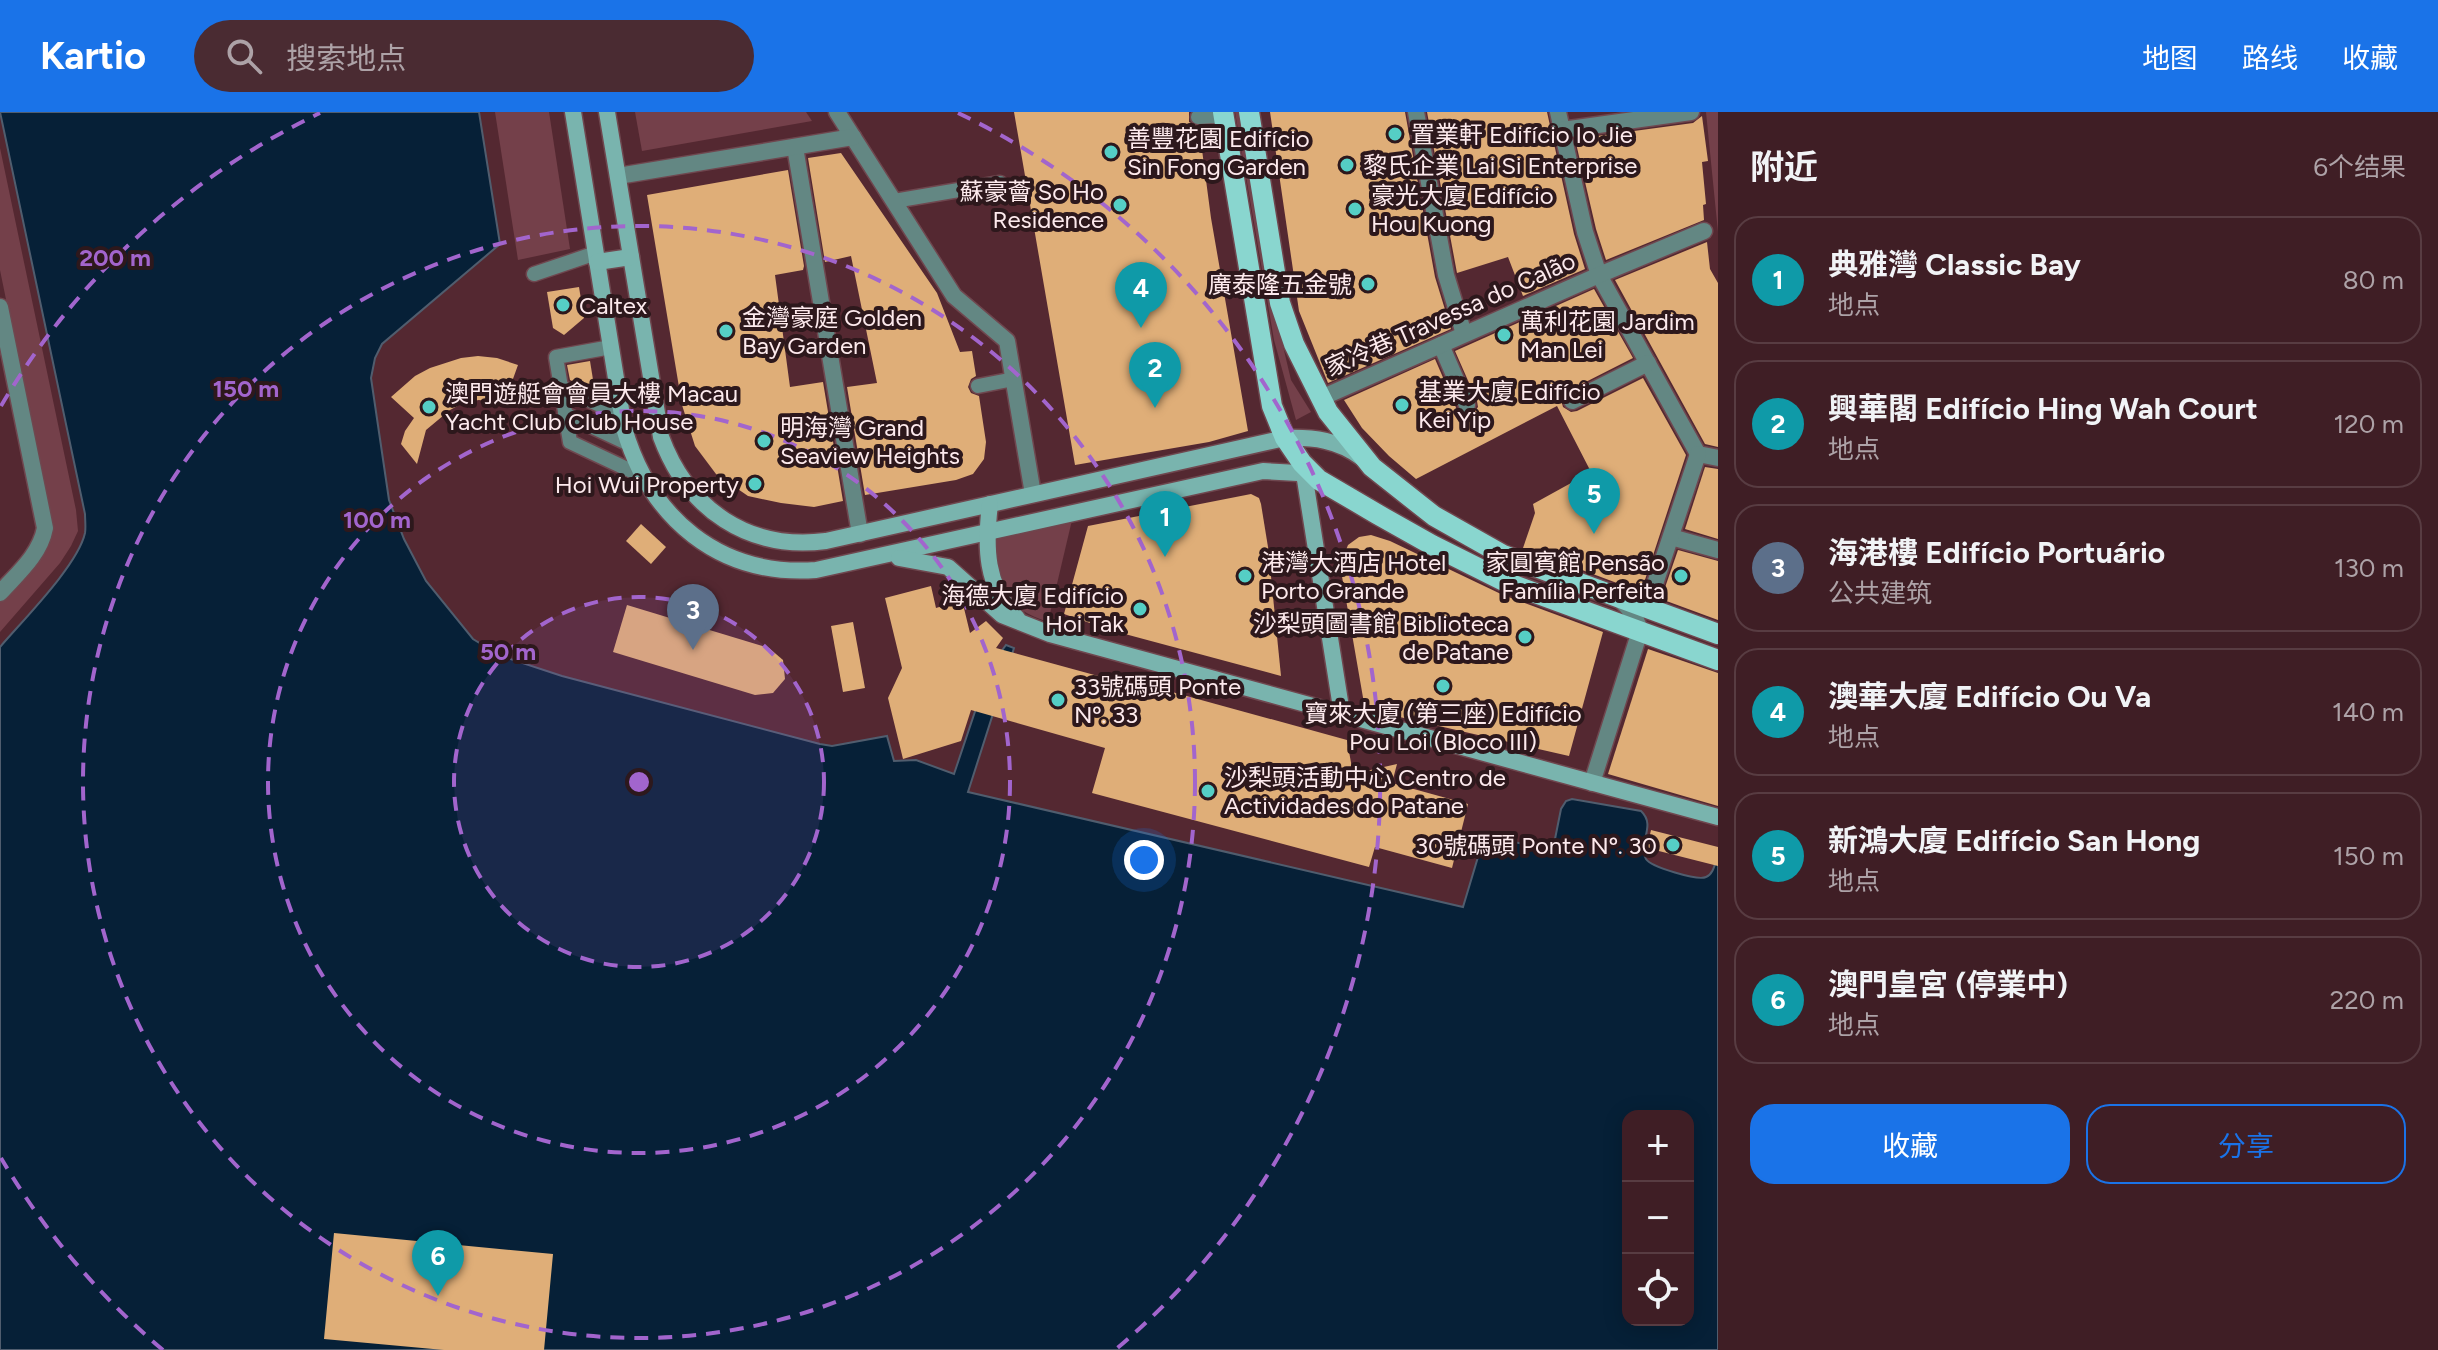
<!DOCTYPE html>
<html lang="zh">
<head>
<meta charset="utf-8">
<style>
	:root { --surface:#3f1e25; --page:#4a2b32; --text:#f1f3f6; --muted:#ada2a7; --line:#583c42; --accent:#1a73e8 }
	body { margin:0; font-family:Figtree,"Noto Sans SC",sans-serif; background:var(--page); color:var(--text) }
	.controls { position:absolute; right:24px; bottom:24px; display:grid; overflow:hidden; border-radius:16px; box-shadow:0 4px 20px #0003 }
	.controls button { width:72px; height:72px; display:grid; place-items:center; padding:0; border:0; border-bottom:2px solid var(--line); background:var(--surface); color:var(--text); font:40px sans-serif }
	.you { position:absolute; left:1144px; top:748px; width:28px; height:28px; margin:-20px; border:6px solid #fff; border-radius:50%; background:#1a73e8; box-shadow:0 0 0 12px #1a73e833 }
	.badge { display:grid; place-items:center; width:52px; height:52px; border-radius:50%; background:var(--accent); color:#fff; font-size:26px; font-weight:700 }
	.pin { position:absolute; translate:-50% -66px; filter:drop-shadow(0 2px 4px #0008) }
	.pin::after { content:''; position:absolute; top:42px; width:28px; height:24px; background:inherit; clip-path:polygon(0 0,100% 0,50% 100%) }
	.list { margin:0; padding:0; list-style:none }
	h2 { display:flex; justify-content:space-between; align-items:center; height:104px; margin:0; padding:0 32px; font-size:34px }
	h2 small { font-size:26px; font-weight:400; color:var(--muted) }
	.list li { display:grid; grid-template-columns:52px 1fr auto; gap:24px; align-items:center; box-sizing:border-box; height:128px; margin:0 16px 16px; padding:0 16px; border:2px solid var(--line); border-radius:24px }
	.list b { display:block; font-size:30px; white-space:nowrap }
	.list p { margin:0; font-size:26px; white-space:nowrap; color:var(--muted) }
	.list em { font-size:26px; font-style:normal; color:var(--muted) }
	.actions { display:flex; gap:16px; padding:24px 32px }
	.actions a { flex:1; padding:18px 0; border:2px solid var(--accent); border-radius:24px; text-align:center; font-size:28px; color:var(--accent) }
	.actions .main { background:var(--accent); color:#fff }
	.icon { flex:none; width:44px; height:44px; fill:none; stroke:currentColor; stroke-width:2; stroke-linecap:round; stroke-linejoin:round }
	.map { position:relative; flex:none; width:1718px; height:1238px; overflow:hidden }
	header { display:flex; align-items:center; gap:48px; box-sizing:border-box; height:112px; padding:0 40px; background:var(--accent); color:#fff }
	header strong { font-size:38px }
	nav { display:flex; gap:44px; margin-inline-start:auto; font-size:28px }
	.search { width:560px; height:72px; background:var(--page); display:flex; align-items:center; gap:20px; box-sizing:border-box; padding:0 28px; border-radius:44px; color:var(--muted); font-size:30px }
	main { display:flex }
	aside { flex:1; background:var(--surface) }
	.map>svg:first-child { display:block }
</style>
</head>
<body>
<header>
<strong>Kartio</strong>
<div class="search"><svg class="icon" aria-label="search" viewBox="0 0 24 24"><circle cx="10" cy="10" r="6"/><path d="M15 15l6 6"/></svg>搜索地点</div>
<nav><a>地图</a><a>路线</a><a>收藏</a></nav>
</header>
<main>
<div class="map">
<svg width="1718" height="1238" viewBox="0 0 1718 1238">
	<rect width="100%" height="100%" fill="#542831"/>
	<!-- green -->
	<g fill="#74404a">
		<polygon points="495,0 549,0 570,137 518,148"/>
		<polygon points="635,0 806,0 812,9 642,39"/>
		<polygon points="1235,0 1239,0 1262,145 1291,268 1311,300 1296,308 1274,228"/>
		<polygon points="1706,0 1718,0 1718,120"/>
		<polygon points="0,36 76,398 78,419 71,434 60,451 0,520 0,486 50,403 0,158"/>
		<path d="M1072,408L1048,510C1004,496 988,469 996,423Z"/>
	</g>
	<!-- water -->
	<path fill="#062037" stroke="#505d6e" stroke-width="2" fill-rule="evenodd" d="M0,0H479L500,132L382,232L375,246L371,266L389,388L404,427L426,469L473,527L501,544L562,564L820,632L832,634L887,624L894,649L916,648L954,662L990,555L1006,533L1014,536L968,680L1463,795L1484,725L1553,737L1561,697L1566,689L1572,687L1641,699C1657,714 1637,731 1646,747C1651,755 1698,769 1706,765C1714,762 1715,750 1718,743V1238H0V535C23,508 78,453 85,421C86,415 85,408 85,402ZM1628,1004H1688V1208H1628Z"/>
	<!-- building -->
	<g fill="#dfae78">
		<polygon points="1014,0 1189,0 1189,10 1199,15 1211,106 1248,319 1209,330 1075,353"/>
		<polygon points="1270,0 1405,0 1435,165 1451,217 1328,271 1299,199"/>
		<polygon points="1427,0 1547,0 1574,122 1585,157 1523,184 1508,145 1457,161"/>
		<polygon points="1702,4 1708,49 1702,50 1706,92 1703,93 1704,108 1606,148 1596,117 1575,27 1693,11"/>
		<polygon points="841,41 937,181 960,240 972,239 976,264 971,267 968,275 971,281 979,284 986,330 984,347 973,362 956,368 865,383 847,275 877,271 851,144 825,150 808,46"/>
		<polygon points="788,58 804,154 803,158 775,163 790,275 823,270 843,389 814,395 781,391 748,384 716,362 695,334 682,293 647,83"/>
		<polygon points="1707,130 1710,157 1718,171 1718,335 1705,332 1615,168"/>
		<polygon points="579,175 584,206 564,223 553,216 547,180"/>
		<polygon points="1594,177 1633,246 1566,280 1561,288 1563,295 1571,300 1577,299 1643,266 1686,343 1641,480 1523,436 1535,401 1533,392 1591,360 1557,294 1416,367 1389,344 1362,316 1344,288 1435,247 1457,298 1465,304 1472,303 1478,295 1477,289 1455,239"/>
		<polygon points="478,244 497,246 518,253 504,292 479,288 465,290 450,298 426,318 417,352 401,332 405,319 414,306 391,285 415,264 430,256 461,246"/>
		<polygon points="590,249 595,280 570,268 567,253"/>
		<polygon points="1705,355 1718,357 1718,427 1685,417"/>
		<polygon points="1251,382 1259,386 1261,392 1268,435 1281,564 1110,518 1064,502 1088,414"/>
		<polygon points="641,412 666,435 651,452 626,429"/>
		<polygon points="1371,423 1390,429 1503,483 1603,520 1569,644 1365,597 1340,453 1348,433 1359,425"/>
		<polygon points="1678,438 1718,449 1718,508 1661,487"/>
		<polygon points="931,474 936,496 962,488 970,521 986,509 1003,526 996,536 1142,576 1143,572 1347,628 1353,662 1397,652 1392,671 1468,692 1452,756 1375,735 1369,755 1092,681 1105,636 971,598 961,629 903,647 888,586 902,556 885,486"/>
		<polygon points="627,493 769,536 783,548 785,567 773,581 755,583 613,540"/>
		<polygon points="853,510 865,576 843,580 831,514"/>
		<polygon points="1648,537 1718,561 1718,694 1608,662"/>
		<polygon points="1651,718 1718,735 1718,754 1647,736"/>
		<polygon points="334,1121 553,1142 544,1238 444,1238 324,1227"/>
	</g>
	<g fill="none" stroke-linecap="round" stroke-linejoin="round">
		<defs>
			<g id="lane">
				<polyline points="1198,5 1216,4 1224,6"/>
				<polyline points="894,89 1000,71"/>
				<polyline points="534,162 596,141"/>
				<polyline points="611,235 556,245 570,330 642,364"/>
				<polyline points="978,274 1014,267"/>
				<polyline points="561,275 623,304"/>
				<polyline points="565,302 629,332"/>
			</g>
			<g id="street">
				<polyline points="837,0 954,184 1007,229 1033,382"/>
				<polyline points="1416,0 1446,163 1464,222"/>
				<polyline points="1558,0 1585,120 1599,163 1698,342 1718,346"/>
				<polyline points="1562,18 1691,0"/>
				<polyline points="795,35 860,422"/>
				<polyline points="618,64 853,25"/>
				<path d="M0,195L45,416C40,443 17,462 0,481"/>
				<polyline points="1441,233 1467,293"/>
				<polyline points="1321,286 1599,163 1704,119"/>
				<polyline points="1572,289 1648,251"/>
				<polyline points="1671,425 1718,438"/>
				<polyline points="1647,496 1698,342"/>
				<path d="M1592,671L1640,519C1636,505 1630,496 1618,486"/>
			</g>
			<g id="secondary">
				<path d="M573,0L624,316C650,406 719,465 816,458L1263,359L1298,361L1317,368"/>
				<path d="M607,0L661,325C688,398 749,439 826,429L1285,326C1313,325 1339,328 1362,346"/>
				<polyline points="597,150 631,145"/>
				<polyline points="1303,355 1342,602"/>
				<path d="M990,392C985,434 985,475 1017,506"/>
				<polyline points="899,446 948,455 1002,503 1050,522 1718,705"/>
			</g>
			<g id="primary">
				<polyline points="1223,0 1272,294 1285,326 1302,351 1319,368 1377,402 1432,433 1508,471 1718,548"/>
				<polyline points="1249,0 1280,191 1294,232 1328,300 1372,355 1434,404 1503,443 1718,522"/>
			</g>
		</defs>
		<!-- lane casing -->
		<use href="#lane" stroke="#6f474f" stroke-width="17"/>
		<!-- street casing -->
		<use href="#street" stroke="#6f474f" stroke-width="19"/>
		<!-- secondary casing -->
		<use href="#secondary" stroke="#6f474f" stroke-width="19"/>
		<!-- primary casing -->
		<use href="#primary" stroke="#6f474f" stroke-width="23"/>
		<!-- lane -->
		<use href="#lane" stroke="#638783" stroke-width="14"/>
		<!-- street -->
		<use href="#street" stroke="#638783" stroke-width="16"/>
		<!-- secondary -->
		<use href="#secondary" stroke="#79b4ae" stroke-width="16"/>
		<!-- primary -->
		<use href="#primary" stroke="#89d6cf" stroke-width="20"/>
	</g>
	<!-- distance rings -->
	<circle cx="639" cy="670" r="185" fill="#a265cd" fill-opacity=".12"/>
	<g fill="none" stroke="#a265cd" stroke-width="4" stroke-dasharray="14 10">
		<circle cx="639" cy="670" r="185"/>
		<circle cx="639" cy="670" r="371"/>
		<circle cx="639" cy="670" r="556"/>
		<path d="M163 1238A741 741 0 0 1 1 1046M1 294A741 741 0 0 1 320 1M958 1A741 741 0 0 1 1115 1238"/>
	</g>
	<!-- markers -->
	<g fill="#55cec5" stroke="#2d181c" stroke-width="3">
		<circle cx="1395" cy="22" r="8"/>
		<circle cx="1111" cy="40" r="8"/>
		<circle cx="1347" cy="53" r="8"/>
		<circle cx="1120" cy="93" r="8"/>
		<circle cx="1355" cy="97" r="8"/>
		<circle cx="1368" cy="172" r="8"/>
		<circle cx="563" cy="193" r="8"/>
		<circle cx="726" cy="219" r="8"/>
		<circle cx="1504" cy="223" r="8"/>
		<circle cx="1402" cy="293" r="8"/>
		<circle cx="429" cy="295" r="8"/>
		<circle cx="764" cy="329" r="8"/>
		<circle cx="755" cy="372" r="8"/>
		<circle cx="1245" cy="464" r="8"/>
		<circle cx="1681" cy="464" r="8"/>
		<circle cx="1140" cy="497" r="8"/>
		<circle cx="1525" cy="525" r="8"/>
		<circle cx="1443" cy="574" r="8"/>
		<circle cx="1058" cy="588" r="8"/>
		<circle cx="1208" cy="679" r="8"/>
		<circle cx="1673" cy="733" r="8"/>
	</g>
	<g text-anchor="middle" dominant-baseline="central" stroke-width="8" stroke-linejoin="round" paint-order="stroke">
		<!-- poi labels -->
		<g font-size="24" fill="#fdeaed" stroke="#2d181c" text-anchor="start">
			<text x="1411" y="22">置業軒 Edifício Io Jie</text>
			<text x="1127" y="26">善豐花園 Edifício<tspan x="1127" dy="28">Sin Fong Garden</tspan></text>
			<text x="1363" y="53">黎氏企業 Lai Si Enterprise</text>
			<text x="1104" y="79" text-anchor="end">蘇豪薈 So Ho<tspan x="1104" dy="28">Residence</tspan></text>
			<text x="1371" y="83">豪光大廈 Edifício<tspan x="1371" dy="28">Hou Kuong</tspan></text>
			<text x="1352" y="172" text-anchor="end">廣泰隆五金號</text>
			<text x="579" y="193">Caltex</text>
			<text x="742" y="205">金灣豪庭 Golden<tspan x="742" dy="28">Bay Garden</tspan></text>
			<text x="1520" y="209">萬利花園 Jardim<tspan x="1520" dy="28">Man Lei</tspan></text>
			<text x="1418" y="279">基業大廈 Edifício<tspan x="1418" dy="28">Kei Yip</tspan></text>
			<text x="445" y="281">澳門遊艇會會員大樓 Macau<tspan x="445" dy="28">Yacht Club Club House</tspan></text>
			<text x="780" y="315">明海灣 Grand<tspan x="780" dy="28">Seaview Heights</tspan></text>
			<text x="739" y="372" text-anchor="end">Hoi Wui Property</text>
			<text x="1261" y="450">港灣大酒店 Hotel<tspan x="1261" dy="28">Porto Grande</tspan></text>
			<text x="1665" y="450" text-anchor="end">家圓賓館 Pensão<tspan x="1665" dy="28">Família Perfeita</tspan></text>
			<text x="1124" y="483" text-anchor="end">海德大廈 Edifício<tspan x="1124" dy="28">Hoi Tak</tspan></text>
			<text x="1509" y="511" text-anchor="end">沙梨頭圖書館 Biblioteca<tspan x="1509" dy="28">de Patane</tspan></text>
			<text x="1074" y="574">33號碼頭 Ponte<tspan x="1074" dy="28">Nº. 33</tspan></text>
			<text x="1443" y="601" text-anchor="middle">寶來大廈 (第三座) Edifício<tspan x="1443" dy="28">Pou Loi (Bloco III)</tspan></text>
			<text x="1224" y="665">沙梨頭活動中心 Centro de<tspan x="1224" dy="28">Actividades do Patane</tspan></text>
			<text x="1657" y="733" text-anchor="end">30號碼頭 Ponte Nº. 30</text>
		</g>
		<!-- street labels -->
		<g font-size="24" fill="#fdeaed" stroke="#2d181c">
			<text transform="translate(1450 202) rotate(-24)">家冷巷 Travessa do Calão</text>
		</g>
	</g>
	<circle cx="639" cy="670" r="12" fill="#a265cd" stroke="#2d181c" stroke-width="4"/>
	<g font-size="24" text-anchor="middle" font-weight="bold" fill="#a265cd" stroke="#2d181c" stroke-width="8" stroke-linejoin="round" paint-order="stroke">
		<text x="115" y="154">200 m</text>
		<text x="246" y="285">150 m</text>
		<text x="377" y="416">100 m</text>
		<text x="508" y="548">50 m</text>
	</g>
</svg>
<div class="controls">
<button>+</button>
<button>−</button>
<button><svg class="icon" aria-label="locate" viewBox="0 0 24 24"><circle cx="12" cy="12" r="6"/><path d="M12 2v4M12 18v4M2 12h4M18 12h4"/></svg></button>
</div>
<div class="you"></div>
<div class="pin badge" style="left:1165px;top:445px;background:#0f9aa8">1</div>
<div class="pin badge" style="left:1155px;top:296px;background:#0f9aa8">2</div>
<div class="pin badge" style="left:693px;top:538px;background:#5c6f8a">3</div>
<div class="pin badge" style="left:1141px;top:216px;background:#0f9aa8">4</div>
<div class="pin badge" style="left:1594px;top:422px;background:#0f9aa8">5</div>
<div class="pin badge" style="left:438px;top:1184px;background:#0f9aa8">6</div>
</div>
<aside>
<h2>附近<small>6个结果</small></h2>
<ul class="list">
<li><span class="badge" style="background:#0f9aa8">1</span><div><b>典雅灣 Classic Bay</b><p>地点</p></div><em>80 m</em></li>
<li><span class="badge" style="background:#0f9aa8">2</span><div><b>興華閣 Edifício Hing Wah Court</b><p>地点</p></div><em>120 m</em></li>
<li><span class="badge" style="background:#5c6f8a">3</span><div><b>海港樓 Edifício Portuário</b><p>公共建筑</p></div><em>130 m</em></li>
<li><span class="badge" style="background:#0f9aa8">4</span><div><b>澳華大廈 Edifício Ou Va</b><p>地点</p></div><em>140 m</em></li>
<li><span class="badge" style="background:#0f9aa8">5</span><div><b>新鴻大廈 Edifício San Hong</b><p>地点</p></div><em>150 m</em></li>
<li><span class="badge" style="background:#0f9aa8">6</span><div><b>澳門皇宮 (停業中)</b><p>地点</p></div><em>220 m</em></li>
</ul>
<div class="actions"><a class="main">收藏</a><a>分享</a></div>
</aside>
</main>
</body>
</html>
